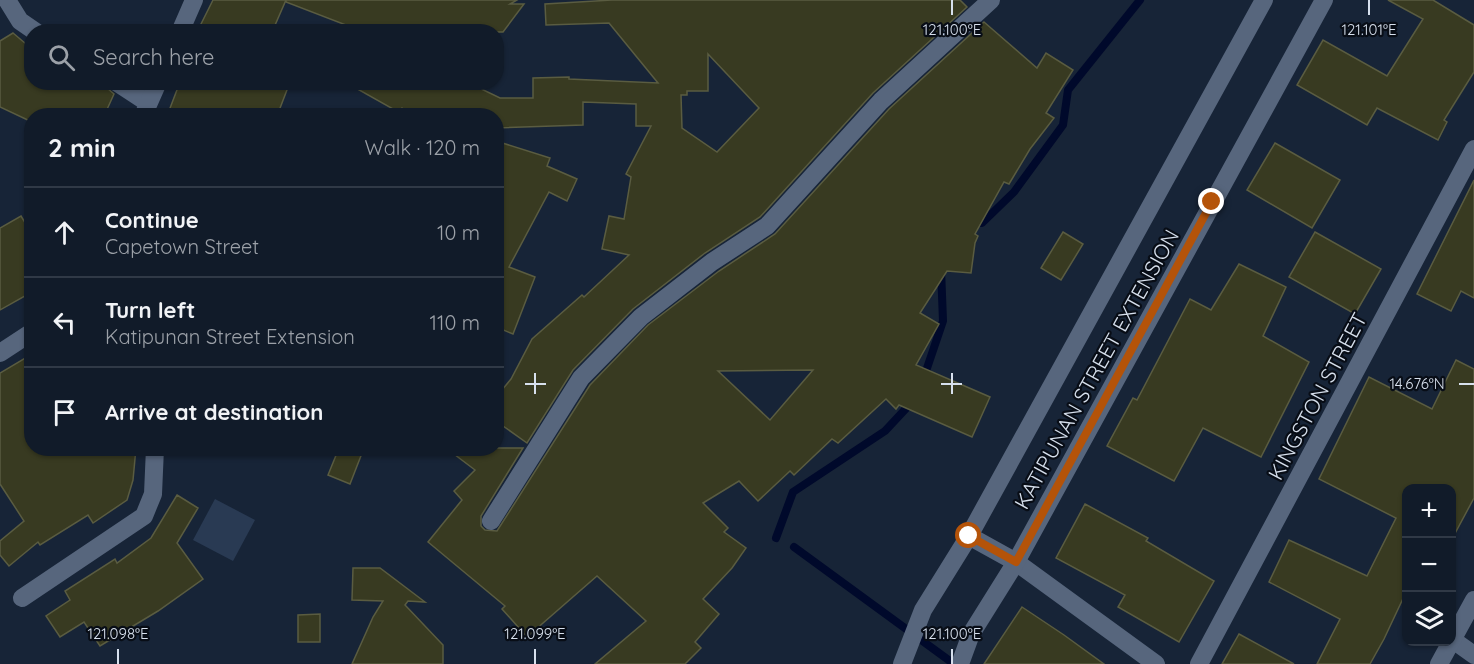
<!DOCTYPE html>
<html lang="en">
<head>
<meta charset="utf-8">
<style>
	:root { --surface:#111b29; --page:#1e2835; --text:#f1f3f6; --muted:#9ca1a8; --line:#303946 }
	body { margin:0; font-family:Quicksand,sans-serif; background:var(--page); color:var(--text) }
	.controls { position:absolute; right:18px; bottom:18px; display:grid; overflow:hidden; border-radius:12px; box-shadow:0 2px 4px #0004 }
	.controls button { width:54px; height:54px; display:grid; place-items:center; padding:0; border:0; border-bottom:2px solid var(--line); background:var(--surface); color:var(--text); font:30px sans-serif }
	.stop { position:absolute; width:18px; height:18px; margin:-14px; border:4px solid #b45309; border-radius:50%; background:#fff }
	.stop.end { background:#b45309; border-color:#fff; box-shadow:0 2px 6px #0008 }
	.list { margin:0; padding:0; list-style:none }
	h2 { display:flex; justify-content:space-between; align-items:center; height:78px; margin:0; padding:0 24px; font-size:26px }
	h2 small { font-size:20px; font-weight:400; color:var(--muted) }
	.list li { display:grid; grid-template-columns:39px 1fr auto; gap:18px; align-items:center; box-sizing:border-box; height:90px; padding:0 24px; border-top:2px solid var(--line) }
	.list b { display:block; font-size:22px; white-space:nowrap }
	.list p { margin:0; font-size:20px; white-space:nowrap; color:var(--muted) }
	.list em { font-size:20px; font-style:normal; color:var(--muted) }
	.icon { flex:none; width:33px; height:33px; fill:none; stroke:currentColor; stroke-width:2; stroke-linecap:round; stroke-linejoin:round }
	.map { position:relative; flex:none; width:1474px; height:664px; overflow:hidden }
	.search { position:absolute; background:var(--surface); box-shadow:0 2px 4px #0004; left:24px; top:24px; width:480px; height:66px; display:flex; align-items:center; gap:15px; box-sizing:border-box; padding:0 21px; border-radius:24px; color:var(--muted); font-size:22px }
	.panel { position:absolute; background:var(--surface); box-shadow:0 2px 4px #0004; left:24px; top:108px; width:480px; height:348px; border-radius:24px }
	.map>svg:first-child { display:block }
</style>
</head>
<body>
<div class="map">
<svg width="1474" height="664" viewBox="0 0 1474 664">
	<rect width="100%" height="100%" fill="#172437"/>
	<!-- green -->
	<polygon fill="#293a53" points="215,499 255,520 233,561 193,540"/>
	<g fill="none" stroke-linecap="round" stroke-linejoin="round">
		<!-- stream -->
		<g stroke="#00092b" stroke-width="8">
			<polyline points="973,222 982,223 1014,192 1063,125 1068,90 1140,0"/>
			<polyline points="924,377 943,321 941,269"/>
			<polyline points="776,538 793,492 885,431 913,401"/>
			<polyline points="794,547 954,664"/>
		</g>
	</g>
	<!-- building -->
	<g fill="#383a21" stroke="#5a5c41" stroke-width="1.5" fill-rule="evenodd">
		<polygon points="213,0 286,0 272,32 197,32"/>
		<polygon points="286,0 517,0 510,4 524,4 503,32 364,32 286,2"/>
		<path d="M612,0H960L967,7L873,93L760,217L705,253L633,309L573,370L527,443L496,421L497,396L511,379L532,339L582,295L584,297L629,255L602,249L609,216L624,219L631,177L626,174L651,126H636V104L583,102V125L496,128V116H415L402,108L400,113L345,82H467L500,98H533V78L569,77V79L658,83L609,23L546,25L545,4ZM708,54L759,108L717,152L682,128L681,95H687V91H708Z"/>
		<polygon points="1388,0 1433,0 1474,25 1474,72 1444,120 1447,122 1438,140 1377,108 1367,125 1297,85 1323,40 1387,76 1423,19"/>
		<path d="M984,22L1037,68L1046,53L1073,70L1046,113L1054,118L1030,149L1009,184L1004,182L975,234L978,236L975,243L971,273L947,271L920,313L939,324L916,365L990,397L972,437L899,405L896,409L886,399L838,443L832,439L794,475L790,471L758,501L739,481L703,503L728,528L724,532L746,548L732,568L703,599L719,614L695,642L701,648L685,664H595L646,621L597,576L527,637L502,609L505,606L428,542L462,500L454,491L475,470L446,448H523L481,516V526L485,530L497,531L590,385L648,325L719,271L775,234L889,109ZM813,370L770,420L718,371Z"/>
		<polygon points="13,33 32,49 32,82 100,82 114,94 104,116 32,116 32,122 0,107 0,41"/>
		<polygon points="180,82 290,82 277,116 167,116"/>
		<polygon points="496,141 550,158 547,166 577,179 567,201 549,192 509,267 535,277 513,334 496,327"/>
		<polygon points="1275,143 1340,180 1312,228 1247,190"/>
		<polygon points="1474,180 1474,298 1461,291 1451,311 1417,294"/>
		<polygon points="21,216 32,234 32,292 0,310 0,228"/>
		<polygon points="1063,232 1083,244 1061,280 1041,268"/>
		<polygon points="1315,232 1381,269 1355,314 1289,277"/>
		<polygon points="1239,264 1286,287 1263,336 1309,362 1261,457 1203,428 1174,481 1107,446 1133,398 1137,400 1190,299 1211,310"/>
		<polygon points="32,354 32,448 136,448 133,480 127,500 93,523 88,515 40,545 38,542 9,566 0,555 0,541 24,521 0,484 0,373"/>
		<polygon points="1456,360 1474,369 1474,498 1452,539 1452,489 1407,489 1407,590 1384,639 1370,664 1317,664 1340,619 1269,582 1289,540 1367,576 1396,518 1319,479 1369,377 1432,409"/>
		<polygon points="339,448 364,448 350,484 328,475"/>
		<polygon points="177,495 198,508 177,543 203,579 158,611 100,646 84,622 60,637 46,616 70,600 65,591 115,559 117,563 151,538"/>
		<polygon points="1085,504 1148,538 1146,541 1214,581 1179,642 1118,607 1125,595 1056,558"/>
		<polygon points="353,568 380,568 425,602 408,601 405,605 443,645 443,664 352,664 373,617 383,601 352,600"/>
		<polygon points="1022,607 1064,635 1104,664 984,664"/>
		<polygon points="320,614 320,642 298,642 298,615"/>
		<polygon points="1239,634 1294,664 1222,664"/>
	</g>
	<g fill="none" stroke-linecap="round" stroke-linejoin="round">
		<!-- minor -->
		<g stroke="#57667d" stroke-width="18">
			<polyline points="7,0 20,21 36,32"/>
			<polyline points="180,32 194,0"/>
			<polyline points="116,82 148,103"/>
			<polyline points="143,116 158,82"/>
			<polyline points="0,353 32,332"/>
			<polyline points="491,521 581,378 641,317 712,262 767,226 881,101 991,0"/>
			<polyline points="969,536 1016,562 1156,664"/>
			<polyline points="22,598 144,516 153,494 155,448"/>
			<polyline points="1453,640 1474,655"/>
			<polyline points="902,664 923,610 969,536 1264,0"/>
			<polyline points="960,664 971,634 1016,562 1324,0"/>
			<polyline points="1199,664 1474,149"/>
			<polyline points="1439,664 1474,600"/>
		</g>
	</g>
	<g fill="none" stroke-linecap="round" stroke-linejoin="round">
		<!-- route -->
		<polyline stroke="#b45309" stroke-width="8" points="969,536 1016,562 1212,202"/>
	</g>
	<!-- ticks -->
	<path fill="none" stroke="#d7e0ed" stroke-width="2" d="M952,0V15M1369,0V15M535,373V394M952,373V394M525,384H546M941,384H962M1459,384H1474M118,649V664M535,649V664M952,649V664"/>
	<g text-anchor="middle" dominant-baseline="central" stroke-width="4.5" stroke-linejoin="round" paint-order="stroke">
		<!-- street labels -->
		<g font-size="21" fill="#d7e0ed" stroke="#080d16">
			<text transform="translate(1096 369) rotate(-61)">KATIPUNAN STREET EXTENSION</text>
			<text transform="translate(1317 396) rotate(-62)">KINGSTON STREET</text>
		</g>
	</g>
	<g font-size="15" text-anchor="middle" fill="#d7e0ed" stroke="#080d16" stroke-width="4.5" stroke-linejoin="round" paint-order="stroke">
		<text x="952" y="35">121.100°E</text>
		<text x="1369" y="35">121.101°E</text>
		<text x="1417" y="389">14.676°N</text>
		<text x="118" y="639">121.098°E</text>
		<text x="535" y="639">121.099°E</text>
		<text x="952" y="639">121.100°E</text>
	</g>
</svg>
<div class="controls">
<button>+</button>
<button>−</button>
<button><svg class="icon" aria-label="layers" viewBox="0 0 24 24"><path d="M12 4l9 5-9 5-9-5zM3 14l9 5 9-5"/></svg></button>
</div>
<div class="stop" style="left:969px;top:536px"></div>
<div class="stop end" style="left:1212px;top:202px"></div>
<div class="search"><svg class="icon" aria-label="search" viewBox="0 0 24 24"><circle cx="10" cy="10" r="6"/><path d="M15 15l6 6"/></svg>Search here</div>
<section class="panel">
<h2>2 min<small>Walk · 120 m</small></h2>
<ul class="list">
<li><svg class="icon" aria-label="ahead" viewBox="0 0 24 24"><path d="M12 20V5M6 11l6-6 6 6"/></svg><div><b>Continue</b><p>Capetown Street</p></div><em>10 m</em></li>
<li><svg class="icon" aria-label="left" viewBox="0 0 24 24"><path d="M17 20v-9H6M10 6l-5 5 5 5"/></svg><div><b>Turn left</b><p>Katipunan Street Extension</p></div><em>110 m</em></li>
<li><svg class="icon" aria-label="arrive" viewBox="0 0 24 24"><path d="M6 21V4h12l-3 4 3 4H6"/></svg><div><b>Arrive at destination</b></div></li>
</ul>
</section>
</div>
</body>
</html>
